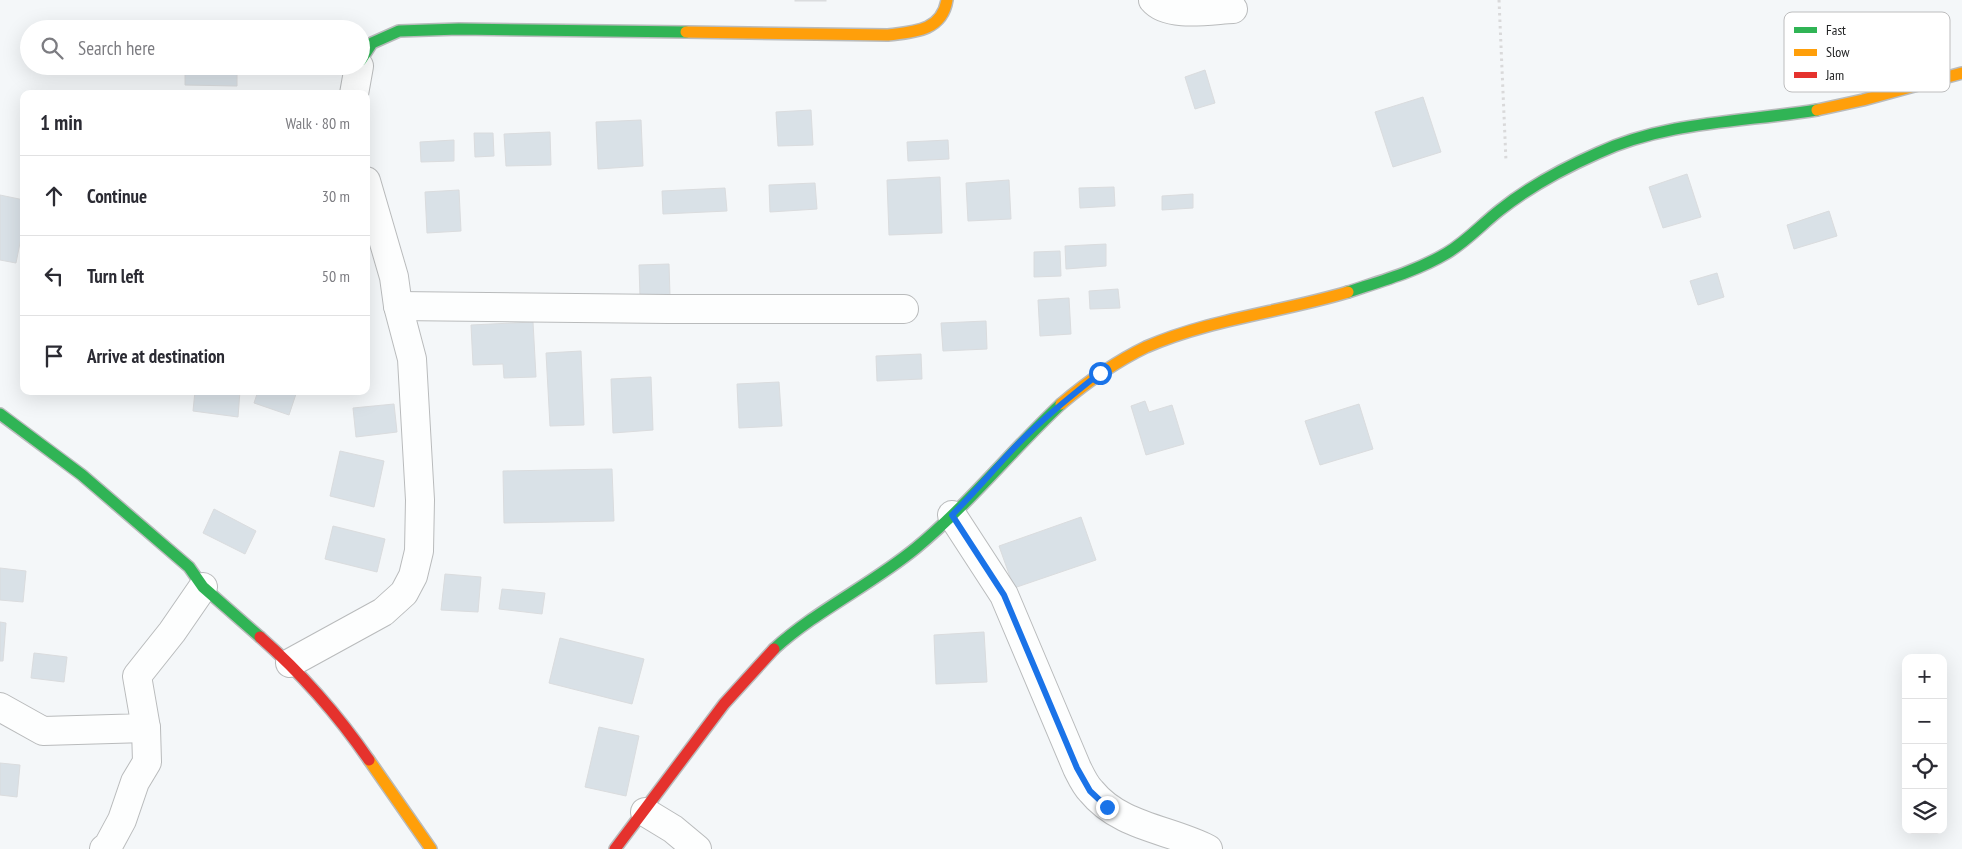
<!DOCTYPE html>
<html lang="en">
<head>
<meta charset="utf-8">
<style>
	:root { --surface:#fff; --page:#f7f7f7; --text:#2b2b33; --muted:#7c7c81; --line:#e1e1e2 }
	body { margin:0; font-family:"PT Sans Narrow",sans-serif; background:var(--page); color:var(--text) }
	.controls { position:absolute; right:15px; bottom:15px; display:grid; overflow:hidden; border-radius:10px; box-shadow:0 5px 20px #0002 }
	.controls button { width:45px; height:45px; display:grid; place-items:center; padding:0; border:0; border-bottom:1px solid var(--line); background:var(--surface); color:var(--text); font:25px sans-serif }
	.stop { position:absolute; width:15px; height:15px; margin:-11px; border:4px solid #1a73e8; border-radius:50%; background:#fff }
	.stop.end { background:#1a73e8; border-color:#fff; box-shadow:0 1px 5px #0008 }
	.list { margin:0; padding:0; list-style:none }
	h2 { display:flex; justify-content:space-between; align-items:center; height:65px; margin:0; padding:0 20px; font-size:21px }
	h2 small { font-size:16px; font-weight:400; color:var(--muted) }
	.list li { display:grid; grid-template-columns:32px 1fr auto; gap:15px; align-items:center; box-sizing:border-box; height:80px; padding:0 20px; border-top:1px solid var(--line) }
	.list b { display:block; font-size:19px; white-space:nowrap }
	.list em { font-size:16px; font-style:normal; color:var(--muted) }
	.icon { flex:none; width:28px; height:28px; fill:none; stroke:currentColor; stroke-width:2; stroke-linecap:round; stroke-linejoin:round }
	.map { position:relative; flex:none; width:1962px; height:849px; overflow:hidden }
	.search { position:absolute; background:var(--surface); box-shadow:0 5px 20px #0002; left:20px; top:20px; width:350px; height:55px; display:flex; align-items:center; gap:12px; box-sizing:border-box; padding:0 18px; border-radius:28px; color:var(--muted); font-size:19px }
	.panel { position:absolute; background:var(--surface); box-shadow:0 5px 20px #0002; left:20px; top:90px; width:350px; height:305px; border-radius:10px }
	.map>svg:first-child { display:block }
</style>
</head>
<body>
<div class="map">
<svg width="1962" height="849" viewBox="0 0 1962 849">
	<rect width="100%" height="100%" fill="#f4f7f9"/>
	<!-- building -->
	<g fill="#d9e1e7" stroke="#dadcde">
		<rect x="795" y="0" width="31" height="1"/>
		<polygon points="185,66 237,66 237,86 185,85"/>
		<polygon points="1205,70 1215,103 1195,109 1185,77"/>
		<polygon points="1423,97 1441,152 1393,167 1375,112"/>
		<polygon points="811,110 813,145 778,146 776,112"/>
		<polygon points="641,120 643,166 598,169 596,122"/>
		<polygon points="550,132 551,165 506,166 504,134"/>
		<polygon points="474,133 493,133 494,156 475,157"/>
		<polygon points="454,140 454,161 421,162 420,142"/>
		<polygon points="948,140 949,159 908,161 907,142"/>
		<polygon points="1687,174 1701,217 1663,228 1649,187"/>
		<polygon points="940,177 942,233 889,235 887,180"/>
		<polygon points="1009,180 1011,219 968,221 966,183"/>
		<polygon points="815,183 817,209 770,212 769,185"/>
		<polygon points="1114,187 1115,206 1080,208 1079,188"/>
		<polygon points="725,188 727,211 663,214 662,191"/>
		<polygon points="459,190 461,231 427,233 425,192"/>
		<polygon points="1193,194 1193,208 1162,210 1162,196"/>
		<polygon points="0,195 24,200 24,223 16,263 0,260"/>
		<polygon points="1829,211 1837,236 1794,249 1787,225"/>
		<polygon points="1106,244 1106,266 1066,269 1065,246"/>
		<polygon points="1060,251 1061,276 1034,277 1034,252"/>
		<polygon points="669,264 670,296 640,297 639,265"/>
		<polygon points="1717,273 1724,297 1698,305 1690,281"/>
		<polygon points="1118,289 1120,308 1090,309 1089,291"/>
		<polygon points="1069,298 1071,334 1040,336 1038,300"/>
		<polygon points="986,321 987,349 943,351 941,323"/>
		<polygon points="533,322 536,377 504,378 503,364 473,365 471,325"/>
		<polygon points="581,351 584,425 550,426 546,353"/>
		<polygon points="921,354 922,379 877,381 876,356"/>
		<polygon points="651,377 653,430 613,433 611,379"/>
		<polygon points="779,382 782,426 739,428 737,384"/>
		<polygon points="195,391 240,391 238,417 193,411"/>
		<polygon points="258,391 297,391 289,415 254,403"/>
		<polygon points="1145,401 1149,412 1172,405 1184,444 1146,455 1131,406"/>
		<polygon points="394,404 397,432 356,437 353,408"/>
		<polygon points="1359,404 1373,449 1320,465 1305,421"/>
		<polygon points="340,451 384,461 374,507 330,496"/>
		<polygon points="612,469 614,521 504,523 503,471"/>
		<polygon points="214,509 256,531 245,554 203,533"/>
		<polygon points="1081,517 1096,560 1014,588 999,546"/>
		<polygon points="333,526 385,539 377,572 325,559"/>
		<polygon points="0,568 26,571 23,602 0,600"/>
		<polygon points="445,574 481,577 478,612 441,610"/>
		<polygon points="502,589 545,593 542,614 499,609"/>
		<polygon points="0,622 6,623 3,661 0,661"/>
		<polygon points="984,632 987,682 936,684 934,635"/>
		<polygon points="560,638 644,659 632,704 549,683"/>
		<polygon points="34,653 67,657 64,682 31,678"/>
		<polygon points="599,727 639,736 626,796 585,787"/>
		<polygon points="0,763 20,765 17,797 0,795"/>
	</g>
	<g fill="none" stroke-linecap="round" stroke-linejoin="round">
		<defs>
			<g id="street">
				<path d="M1153,0C1168,18 1211,10 1233,9"/>
				<polyline points="354,94 359,66"/>
				<polyline points="398,306 668,309 904,309"/>
				<path d="M952,515L1004,595L1077,768C1081,776 1085,785 1091,791C1120,827 1169,829 1208,849"/>
				<polyline points="290,663 383,612 404,593 413,576 419,551 420,500 412,359 398,306 394,277 366,181"/>
				<polyline points="0,707 43,731 146,728 137,676 172,632 203,587"/>
				<polyline points="645,812 673,829 697,849"/>
				<polyline points="104,849 108,846 122,820 135,782 147,762 146,728"/>
			</g>
			<g id="fast">
				<polyline points="361,60 372,43 399,31 459,29 686,32"/>
				<path d="M1348,292C1381,281 1417,271 1447,253C1467,241 1482,224 1500,210C1529,187 1564,168 1598,153C1667,121 1744,122 1817,110"/>
				<polyline points="0,414 82,475 189,567 203,587 260,637"/>
				<path d="M774,649C817,610 871,585 916,548C968,505 1011,451 1061,404"/>
			</g>
			<g id="slow">
				<path d="M686,32L888,35C914,32 942,31 947,0"/>
				<polyline points="1817,110 1863,100 1962,73"/>
				<path d="M1061,404C1087,382 1115,362 1146,347C1210,319 1282,312 1348,292"/>
				<polyline points="369,760 431,849"/>
			</g>
			<g id="jam">
				<path d="M260,637C301,673 338,715 369,760"/>
				<polyline points="615,849 724,704 774,649"/>
			</g>
		</defs>
		<!-- street casing -->
		<use href="#street" stroke="#b9bbbc" stroke-width="30"/>
		<!-- fast casing -->
		<use href="#fast" stroke="#b9bbbc" stroke-width="14"/>
		<!-- slow casing -->
		<use href="#slow" stroke="#b9bbbc" stroke-width="14"/>
		<!-- jam casing -->
		<use href="#jam" stroke="#b9bbbc" stroke-width="14"/>
		<!-- path -->
		<polyline stroke="#d9d9da" stroke-width="3" stroke-dasharray="2.5 4" stroke-linecap="butt" points="1499,0 1506,161"/>
		<!-- street -->
		<use href="#street" stroke="#fdfefe" stroke-width="28"/>
		<!-- fast -->
		<use href="#fast" stroke="#30b455" stroke-width="11"/>
		<!-- slow -->
		<use href="#slow" stroke="#ff9f0a" stroke-width="11"/>
		<!-- jam -->
		<use href="#jam" stroke="#e5322d" stroke-width="11"/>
	</g>
	<g fill="none" stroke-linecap="round" stroke-linejoin="round">
		<!-- route -->
		<path stroke="#1a73e8" stroke-width="6" d="M1100,373C1071,396 1041,420 1015,447C994,469 974,493 952,515L1004,595L1077,768L1090,791L1107,807"/>
	</g>
	<!-- legend -->
	<rect x="1784" y="12" width="166" height="80" rx="8" fill="#fff" stroke="#bdbdbe" stroke-width="1"/>
	<rect x="1794" y="27" width="23" height="6" fill="#30b455"/>
	<rect x="1794" y="49" width="23" height="7" fill="#ff9f0a"/>
	<rect x="1794" y="72" width="23" height="6" fill="#e5322d"/>
	<g font-size="14" fill="#232425">
		<text x="1826" y="35">Fast</text>
		<text x="1826" y="57">Slow</text>
		<text x="1826" y="80">Jam</text>
	</g>
</svg>
<div class="controls">
<button>+</button>
<button>−</button>
<button><svg class="icon" aria-label="locate" viewBox="0 0 24 24"><circle cx="12" cy="12" r="6"/><path d="M12 2v4M12 18v4M2 12h4M18 12h4"/></svg></button>
<button><svg class="icon" aria-label="layers" viewBox="0 0 24 24"><path d="M12 4l9 5-9 5-9-5zM3 14l9 5 9-5"/></svg></button>
</div>
<div class="stop" style="left:1100px;top:373px"></div>
<div class="stop end" style="left:1107px;top:807px"></div>
<div class="search"><svg class="icon" aria-label="search" viewBox="0 0 24 24"><circle cx="10" cy="10" r="6"/><path d="M15 15l6 6"/></svg>Search here</div>
<section class="panel">
<h2>1 min<small>Walk · 80 m</small></h2>
<ul class="list">
<li><svg class="icon" aria-label="ahead" viewBox="0 0 24 24"><path d="M12 20V5M6 11l6-6 6 6"/></svg><div><b>Continue</b></div><em>30 m</em></li>
<li><svg class="icon" aria-label="left" viewBox="0 0 24 24"><path d="M17 20v-9H6M10 6l-5 5 5 5"/></svg><div><b>Turn left</b></div><em>50 m</em></li>
<li><svg class="icon" aria-label="arrive" viewBox="0 0 24 24"><path d="M6 21V4h12l-3 4 3 4H6"/></svg><div><b>Arrive at destination</b></div></li>
</ul>
</section>
</div>
</body>
</html>
